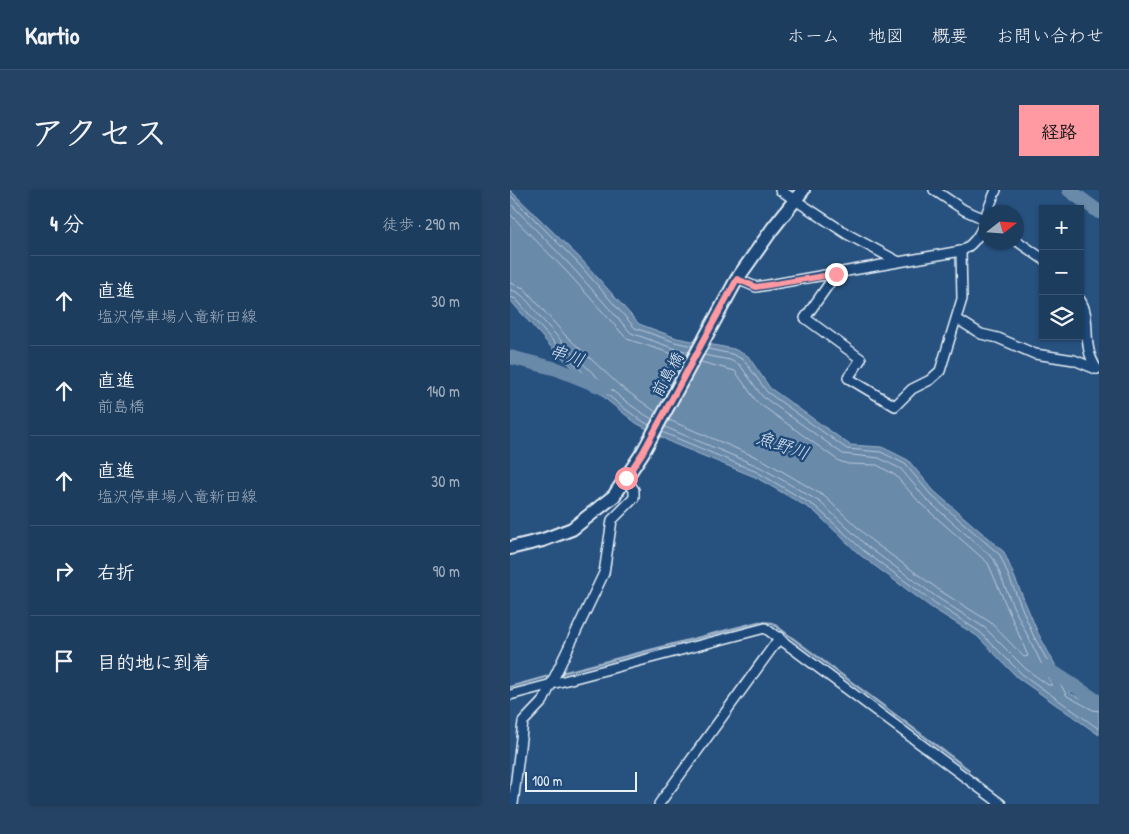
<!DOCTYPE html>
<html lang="ja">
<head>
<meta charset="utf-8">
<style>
	:root { --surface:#1d3d5f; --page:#254465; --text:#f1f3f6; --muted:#a0aebd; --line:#3b5674; --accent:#ff9aa2 }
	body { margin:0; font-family:"Patrick Hand","Klee One",sans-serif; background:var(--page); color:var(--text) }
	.controls { position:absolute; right:15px; top:15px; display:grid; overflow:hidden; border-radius:0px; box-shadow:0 1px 4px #0004 }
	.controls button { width:45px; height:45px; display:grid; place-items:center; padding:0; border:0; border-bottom:1px solid var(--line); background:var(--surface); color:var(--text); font:25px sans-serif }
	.compass { position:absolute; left:469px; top:15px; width:45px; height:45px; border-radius:50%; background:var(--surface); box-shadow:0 1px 4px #0004; rotate:73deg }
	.scale { position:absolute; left:15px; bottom:12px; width:112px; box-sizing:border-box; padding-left:5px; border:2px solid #e8f1f8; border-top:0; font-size:14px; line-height:18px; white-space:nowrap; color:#e8f1f8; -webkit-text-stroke:4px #1f4a7a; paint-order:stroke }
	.stop { position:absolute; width:15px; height:15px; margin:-11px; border:4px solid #ff9aa2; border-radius:50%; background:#fff }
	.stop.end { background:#ff9aa2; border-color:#fff; box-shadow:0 1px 5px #0008 }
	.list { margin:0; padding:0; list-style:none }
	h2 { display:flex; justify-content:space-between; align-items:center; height:65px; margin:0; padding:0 20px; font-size:21px }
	h2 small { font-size:16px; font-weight:400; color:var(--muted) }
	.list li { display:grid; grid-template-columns:32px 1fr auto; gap:15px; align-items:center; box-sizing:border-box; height:90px; padding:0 20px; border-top:1px solid var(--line) }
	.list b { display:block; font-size:19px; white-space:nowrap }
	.list p { margin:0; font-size:16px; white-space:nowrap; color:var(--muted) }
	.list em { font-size:16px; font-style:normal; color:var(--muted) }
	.icon { flex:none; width:28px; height:28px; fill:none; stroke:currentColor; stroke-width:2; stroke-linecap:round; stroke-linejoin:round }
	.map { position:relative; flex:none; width:589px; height:614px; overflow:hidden; border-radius:0px }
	header { display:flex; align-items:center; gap:30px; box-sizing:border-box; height:70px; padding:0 25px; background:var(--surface); border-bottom:1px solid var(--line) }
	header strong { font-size:24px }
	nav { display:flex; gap:28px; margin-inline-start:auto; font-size:18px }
	.intro { display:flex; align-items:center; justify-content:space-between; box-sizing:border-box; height:120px; padding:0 30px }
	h1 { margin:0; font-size:35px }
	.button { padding:12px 22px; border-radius:0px; background:var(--accent); color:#111; font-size:18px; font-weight:700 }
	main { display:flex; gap:30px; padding:0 30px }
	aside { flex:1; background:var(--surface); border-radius:0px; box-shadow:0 1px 4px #0004 }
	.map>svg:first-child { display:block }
</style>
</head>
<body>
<header>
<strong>Kartio</strong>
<nav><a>ホーム</a><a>地図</a><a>概要</a><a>お問い合わせ</a></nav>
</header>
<div class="intro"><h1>アクセス</h1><a class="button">経路</a></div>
<main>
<aside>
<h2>4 分<small>徒歩 · 290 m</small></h2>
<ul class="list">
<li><svg class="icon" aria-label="ahead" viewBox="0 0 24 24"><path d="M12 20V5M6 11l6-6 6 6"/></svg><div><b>直進</b><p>塩沢停車場八竜新田線</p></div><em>30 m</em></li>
<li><svg class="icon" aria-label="ahead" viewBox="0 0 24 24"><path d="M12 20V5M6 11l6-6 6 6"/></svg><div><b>直進</b><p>前島橋</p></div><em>140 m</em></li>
<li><svg class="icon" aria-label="ahead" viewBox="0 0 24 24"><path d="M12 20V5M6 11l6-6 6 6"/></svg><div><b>直進</b><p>塩沢停車場八竜新田線</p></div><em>30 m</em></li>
<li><svg class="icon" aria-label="right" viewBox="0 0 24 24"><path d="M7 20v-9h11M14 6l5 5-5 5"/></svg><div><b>右折</b></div><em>90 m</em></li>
<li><svg class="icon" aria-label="arrive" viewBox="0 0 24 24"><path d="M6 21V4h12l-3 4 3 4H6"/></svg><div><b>目的地に到着</b></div></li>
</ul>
</aside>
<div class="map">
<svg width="589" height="614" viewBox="0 0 589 614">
	<rect width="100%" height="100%" fill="#27517f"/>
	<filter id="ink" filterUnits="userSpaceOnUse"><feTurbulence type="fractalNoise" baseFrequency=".02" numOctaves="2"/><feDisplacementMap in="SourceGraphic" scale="10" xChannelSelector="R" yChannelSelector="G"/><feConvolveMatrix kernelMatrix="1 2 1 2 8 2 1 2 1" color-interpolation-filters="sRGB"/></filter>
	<g filter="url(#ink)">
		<!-- water -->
		<polygon fill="#6b8aaa" stroke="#9db3c9" points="0,0 71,69 129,134 167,148 224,159 238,166 260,198 340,255 372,257 398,270 424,301 494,362 528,443 561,504 589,516 589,545 508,488 467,446 422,418 350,365 304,321 245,287 162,253 126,233 98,211 41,157 0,110"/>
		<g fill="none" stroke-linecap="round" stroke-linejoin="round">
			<!-- shore -->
			<g stroke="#b6c8d9" stroke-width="1">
				<polyline points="0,5 67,72 125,138 165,152 182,156"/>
				<polyline points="0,13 62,77 121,143 163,158 179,162"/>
				<polyline points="0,24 57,82 117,149 175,168"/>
				<polyline points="0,93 14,98 54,144 110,196 146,222"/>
				<path d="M0,100C13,101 23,119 31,128C61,163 102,206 142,229"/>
				<path d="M0,107L6,109C43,152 90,206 139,235"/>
				<polyline points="198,159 222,164 234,170 257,202 337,259 371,262 395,274 421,305 490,365 523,445 557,506 583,520 589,521"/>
				<polyline points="159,230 253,270 314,306 362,351 432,402 480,432 514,467 518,466 478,373 411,314 385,285 367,275 338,274 329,271 247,212 225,181 191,172"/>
				<polyline points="155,237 250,277 310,312 358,357 428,408 475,438 516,479 538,495 542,495 502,414 484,369 416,309 391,279 369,268 333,264 252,206 230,175 220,170 194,165"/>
				<polyline points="152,242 247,282 306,317 354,361 425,413 470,442 512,484 589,539"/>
			</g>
			<!-- stream -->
			<g stroke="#9db3c9" stroke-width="2.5">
				<polyline points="48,484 249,432 262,433 459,580"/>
				<polyline points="0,497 43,485"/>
			</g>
			<!-- river -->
			<g stroke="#6b8aaa" stroke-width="14">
				<polyline points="559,0 589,22"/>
				<polyline points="0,167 47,179 94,198"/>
				<polyline points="537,478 589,512"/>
			</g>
			<defs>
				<g id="minor">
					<polyline points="270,0 337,44 387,71"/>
					<polyline points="424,0 454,20 477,30"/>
					<polyline points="477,22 486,0"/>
					<polyline points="507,51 533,69"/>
					<polyline points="326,84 295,128 351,169 338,188 385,216 402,199 420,190 430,181 452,109 451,61"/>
					<path d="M227,89L246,97L451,61C467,53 472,40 477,24"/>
					<path d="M570,110C583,129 570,155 587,179"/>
					<polyline points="447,129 471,144 488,148 525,164 564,170 586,179"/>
					<polyline points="0,505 255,438 491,614"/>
					<polyline points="3,614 13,532 33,511 94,383 102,330 124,308 124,300 116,288"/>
					<polyline points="149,614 270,447"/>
				</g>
				<polyline id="secondary" points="0,358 33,350 62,339 104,306 133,262 227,89 263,38 293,0"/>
			</defs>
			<!-- minor casing -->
			<use href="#minor" stroke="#e8f1f8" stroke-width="12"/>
			<!-- secondary casing -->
			<use href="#secondary" stroke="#e8f1f8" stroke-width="16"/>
			<!-- minor -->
			<use href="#minor" stroke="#1f4a7a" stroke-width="9"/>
			<!-- secondary -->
			<use href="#secondary" stroke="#1f4a7a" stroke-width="12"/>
		</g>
	</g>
	<g fill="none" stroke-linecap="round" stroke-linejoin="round" filter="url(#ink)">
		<!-- route -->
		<polyline stroke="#ff9aa2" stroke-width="6" points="116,288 133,262 227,89 246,97 326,84"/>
	</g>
	<g text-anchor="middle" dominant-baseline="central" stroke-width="5" stroke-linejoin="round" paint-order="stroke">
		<!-- street labels -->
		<g font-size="16" fill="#e8f1f8" stroke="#1f4a7a">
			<text transform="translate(157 184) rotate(-61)">前島橋</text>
		</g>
		<!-- water labels -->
		<g font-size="18" font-style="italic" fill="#d5e2ec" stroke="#1f4a7a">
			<text transform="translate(57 165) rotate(19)">串川</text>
			<text transform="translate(273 255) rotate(19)">魚野川</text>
		</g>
	</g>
</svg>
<div class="controls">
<button>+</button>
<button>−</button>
<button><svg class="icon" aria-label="layers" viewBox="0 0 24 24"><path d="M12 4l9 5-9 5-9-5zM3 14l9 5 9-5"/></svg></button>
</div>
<svg class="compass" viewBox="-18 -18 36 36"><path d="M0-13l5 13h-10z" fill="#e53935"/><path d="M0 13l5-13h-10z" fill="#a0aebd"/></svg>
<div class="scale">100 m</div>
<div class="stop" style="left:116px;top:288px"></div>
<div class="stop end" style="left:326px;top:84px"></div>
</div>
</main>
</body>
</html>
